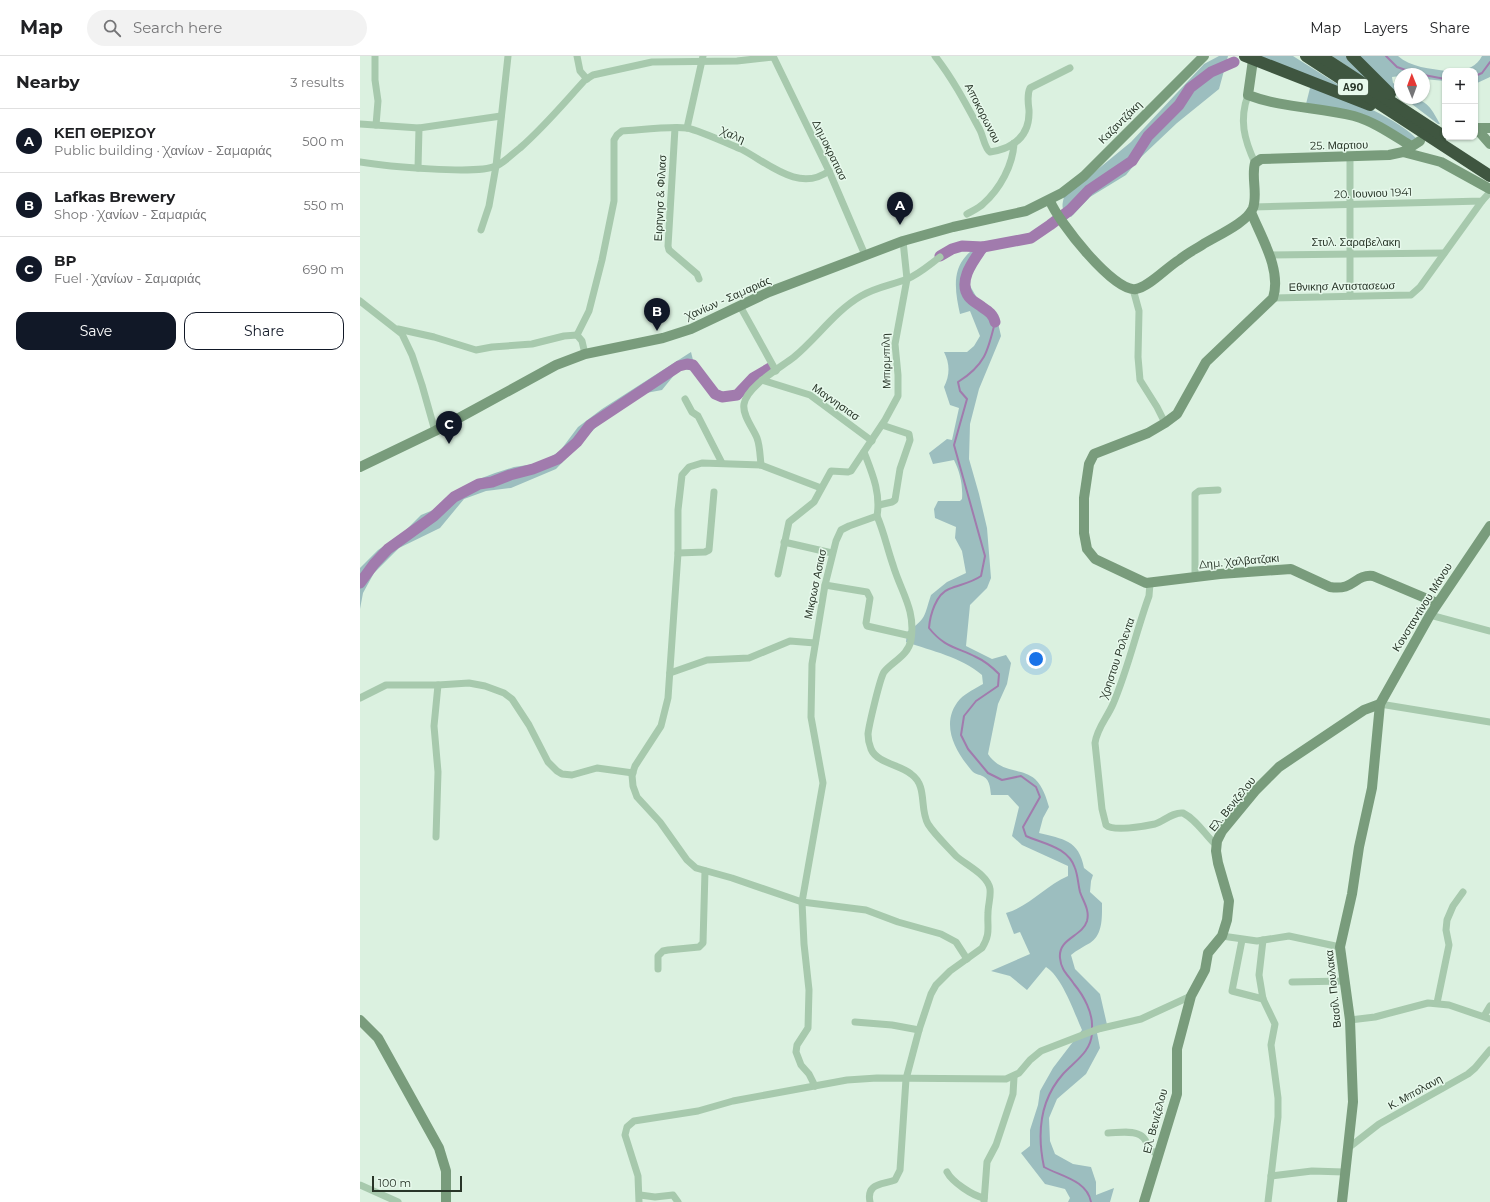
<!DOCTYPE html>
<html lang="en">
<head>
<meta charset="utf-8">
<style>
	:root { --surface:#fff; --page:#f2f2f2; --text:#202124; --muted:#757577; --line:#e0e0e0; --accent:#111827 }
	body { margin:0; font-family:Montserrat,sans-serif; background:var(--page); color:var(--text) }
	.controls { position:absolute; right:12px; top:12px; display:grid; overflow:hidden; border-radius:8px; box-shadow:0 1px 3px #0004 }
	.controls button { width:36px; height:36px; display:grid; place-items:center; padding:0; border:0; border-bottom:1px solid var(--line); background:var(--surface); color:var(--text); font:20px sans-serif }
	.compass { position:absolute; left:1034px; top:12px; width:36px; height:36px; border-radius:50%; background:var(--surface); box-shadow:0 1px 3px #0004; rotate:359deg }
	.scale { position:absolute; left:12px; bottom:10px; width:90px; box-sizing:border-box; padding-left:4px; border:2px solid #283528; border-top:0; font-size:11px; line-height:14px; white-space:nowrap; color:#283528; -webkit-text-stroke:3px #e7f9ec; paint-order:stroke }
	.you { position:absolute; left:676px; top:603px; width:14px; height:14px; margin:-10px; border:3px solid #fff; border-radius:50%; background:#1a73e8; box-shadow:0 0 0 6px #1a73e833 }
	.badge { display:grid; place-items:center; width:26px; height:26px; border-radius:50%; background:var(--accent); color:#fff; font-size:13px; font-weight:700 }
	.pin { position:absolute; translate:-50% -33px; filter:drop-shadow(0 1px 2px #0008) }
	.pin::after { content:''; position:absolute; top:21px; width:14px; height:12px; background:inherit; clip-path:polygon(0 0,100% 0,50% 100%) }
	.list { margin:0; padding:0; list-style:none }
	h2 { display:flex; justify-content:space-between; align-items:center; height:52px; margin:0; padding:0 16px; font-size:17px }
	h2 small { font-size:13px; font-weight:400; color:var(--muted) }
	.list li { display:grid; grid-template-columns:26px 1fr auto; gap:12px; align-items:center; box-sizing:border-box; height:64px; padding:0 16px; border-top:1px solid var(--line) }
	.list b { display:block; font-size:15px; white-space:nowrap }
	.list p { margin:0; font-size:13px; white-space:nowrap; color:var(--muted) }
	.list em { font-size:13px; font-style:normal; color:var(--muted) }
	.actions { display:flex; gap:8px; padding:12px 16px }
	.actions a { flex:1; padding:9px 0; border:1px solid var(--accent); border-radius:12px; text-align:center; font-size:14px; color:var(--accent) }
	.actions .main { background:var(--accent); color:#fff }
	.icon { flex:none; width:22px; height:22px; fill:none; stroke:currentColor; stroke-width:2; stroke-linecap:round; stroke-linejoin:round }
	.map { position:relative; flex:none; width:1130px; height:1146px; overflow:hidden }
	header { display:flex; align-items:center; gap:24px; box-sizing:border-box; height:56px; padding:0 20px; background:var(--surface); border-bottom:1px solid var(--line) }
	header strong { font-size:19px }
	nav { display:flex; gap:22px; margin-inline-start:auto; font-size:14px }
	.search { width:280px; height:36px; background:var(--page); display:flex; align-items:center; gap:10px; box-sizing:border-box; padding:0 14px; border-radius:22px; color:var(--muted); font-size:15px }
	main { display:flex }
	aside { flex:1; background:var(--surface) }
	.map>svg:first-child { display:block }
</style>
</head>
<body>
<header>
<strong>Map</strong>
<div class="search"><svg class="icon" aria-label="search" viewBox="0 0 24 24"><circle cx="10" cy="10" r="6"/><path d="M15 15l6 6"/></svg>Search here</div>
<nav><a>Map</a><a>Layers</a><a>Share</a></nav>
</header>
<main>
<aside>
<h2>Nearby<small>3 results</small></h2>
<ul class="list">
<li><span class="badge">A</span><div><b>ΚΕΠ ΘΕΡΙΣΟΥ</b><p>Public building · Χανίων - Σαμαριάς</p></div><em>500 m</em></li>
<li><span class="badge">B</span><div><b>Lafkas Brewery</b><p>Shop · Χανίων - Σαμαριάς</p></div><em>550 m</em></li>
<li><span class="badge">C</span><div><b>BP</b><p>Fuel · Χανίων - Σαμαριάς</p></div><em>690 m</em></li>
</ul>
<div class="actions"><a class="main">Save</a><a>Share</a></div>
</aside>
<div class="map">
<svg width="1130" height="1146" viewBox="0 0 1130 1146">
	<rect width="100%" height="100%" fill="#dbf1e0"/>
	<!-- green -->
	<g fill="#9cbebf">
		<path d="M859,0H868L859,33L817,67L779,103L766,119L730,141L711,161C702,155 701,152 704,141L771,86L844,8Z"/>
		<polygon points="894,0 933,0 990,36"/>
		<polygon points="972,0 989,0 1012,27"/>
		<path d="M996,0H1038C1050,11 1071,13 1087,15H1085V25L1064,23V18H1040V20L1032,21L1033,27L1040,31V39L1013,18Z"/>
		<path d="M1122,0H1130V21L1115,28V15H1097C1107,14 1117,10 1122,0Z"/>
		<path d="M951,28C983,41 1031,58 1056,82L1049,86L1010,62L946,48Z"/>
		<path d="M1044,42C1066,42 1070,50 1080,68H1078Z"/>
		<path d="M631,186C623,203 612,207 609,228L617,242L636,258L641,280L619,333L610,368L609,403L619,438L627,472L631,522L627,532L610,549L606,590L632,603L646,599L651,607L647,628L638,648L628,698C641,718 661,711 675,723C683,731 686,741 689,751L683,762L679,777C703,783 719,784 724,812L733,819L731,825L730,836L742,847C742,861 743,879 730,887C723,891 717,894 711,899L715,913L740,938L748,973L737,977L740,992L726,1018L697,1043L689,1062L690,1085L695,1098L713,1108L731,1111L736,1126V1139L754,1132L750,1146H708L710,1142L705,1133L685,1128L661,1097L670,1090V1074L678,1049L680,1035L693,1012L722,974C714,956 702,921 686,911L667,934L650,920L631,915L670,898L660,876L654,878L646,857C670,850 685,830 708,820V810L662,789L652,780L659,751L648,739H631C630,731 630,722 620,719C617,718 615,718 612,715C595,695 579,667 600,643C606,637 616,632 623,628L622,619C601,601 572,595 546,586L547,576C567,562 564,560 571,539L587,526L606,517L602,495L595,482L596,471L575,462L574,453L578,445H600L602,443C603,429 600,416 594,404L573,408L569,397L587,383L592,384L599,352L590,349L584,331C590,319 590,308 584,296H607L614,290L620,280L610,255L600,258C596,239 591,216 606,200C610,195 615,193 619,187Z"/>
		<polygon points="331,296 333,304 347,324 342,325 334,315 324,313 315,318 302,334 286,337 239,368 196,413 151,432 126,435 104,443 80,472 39,492 14,517 3,537 0,553 0,512 18,494 43,477 61,459 78,452 92,437 114,425 135,417 154,411 181,407 200,395 218,371 242,353"/>
	</g>
	<g fill="none" stroke-linecap="round" stroke-linejoin="round">
		<!-- stream -->
		<g stroke="#a17bad" stroke-width="2">
			<polyline points="1026,0 1037,11 1057,18"/>
			<polyline points="1064,19 1085,23"/>
			<polyline points="1115,20 1122,17 1130,6"/>
			<path d="M635,266C628,295 625,309 598,326L600,335L607,343L594,389L625,500L621,520C611,527 601,528 589,533C576,538 570,559 569,572C584,591 596,591 616,601C625,605 632,611 639,618L638,630L616,645L604,660L601,679L608,693L628,717L642,724L661,720L676,731L680,741L663,771L666,780C684,788 708,791 715,812C718,820 718,828 720,836C723,845 730,854 727,865C722,881 698,882 700,902C701,914 708,919 714,928C724,940 733,957 732,972"/>
			<path d="M731,1146C727,1124 700,1120 684,1111C677,1078 680,1044 703,1018C715,1005 731,996 732,977"/>
		</g>
		<!-- river -->
		<g stroke="#a17bad" stroke-width="11">
			<path d="M623,191C614,204 597,225 609,241C612,245 618,248 622,251C628,255 633,258 635,266"/>
			<polyline points="580,200 592,193 602,190 623,191 671,182 690,169 710,154 729,134 772,105 788,80 819,49 830,32 851,16 874,6"/>
			<polyline points="0,527 14,508 28,493 74,460 94,441 119,428 132,426 150,419 173,413 198,403 217,386 230,369 319,310 327,308 333,309 355,338 362,341 377,339 393,322 410,312"/>
		</g>
		<!-- street -->
		<g stroke="#a7c9ad" stroke-width="7">
			<polyline points="15,0 15,24 18,45 16,69"/>
			<polyline points="217,0 220,15 227,23"/>
			<polyline points="413,0 469,115 505,199"/>
			<path d="M575,0C593,23 606,48 620,74C623,80 625,93 630,96C655,92 670,79 669,54C668,47 667,38 670,32L710,12"/>
			<path d="M888,39C879,64 884,83 895,107"/>
			<polyline points="0,68 59,72 141,60"/>
			<polyline points="315,72 308,190 309,194 337,218 339,223"/>
			<polyline points="327,72 343,0"/>
			<path d="M0,106C24,110 117,119 136,110C145,106 152,98 160,92C185,70 203,48 225,24L233,19L292,6L377,5L413,1"/>
			<polyline points="58,112 59,72"/>
			<polyline points="893,151 1122,145 1130,136"/>
			<path d="M607,158C612,155 619,152 623,148C640,133 653,109 654,87"/>
			<polyline points="121,174 129,150 136,110 148,0"/>
			<polyline points="909,199 1084,197"/>
			<polyline points="773,233 779,255 778,301 780,324 797,351 805,367"/>
			<polyline points="990,240 990,101"/>
			<polyline points="913,242 1051,239 1060,231 1122,145"/>
			<polyline points="0,245 42,278 52,299 62,329 75,375"/>
			<polyline points="380,250 416,315"/>
			<polyline points="38,273 74,281 116,294 132,291 172,288 204,280 217,279 222,285 225,298"/>
			<path d="M217,279L229,255L242,204L254,145V84L257,79L262,75C279,74 311,70 327,72C338,74 369,88 381,93C408,107 439,137 469,115"/>
			<polyline points="402,324 450,339 512,385"/>
			<polyline points="325,343 332,356 338,360 362,407"/>
			<path d="M401,409C400,400 400,390 397,382C393,372 382,359 384,348C387,330 420,312 434,301C457,282 475,255 501,240C516,231 532,229 547,223C559,218 569,209 580,201"/>
			<polyline points="461,432 401,409 342,407 329,411 322,419 318,454 318,497 308,642 301,670 275,710 272,719 273,730 277,741 300,766 327,804 336,812 372,822 442,846 506,854 538,866 581,878 596,886 607,903"/>
			<polyline points="519,449 532,446 535,444 540,413 550,384 549,378 522,369"/>
			<polyline points="424,486 472,497"/>
			<polyline points="318,497 345,496 349,494 354,436"/>
			<polyline points="418,518 429,466 454,446 471,415 488,416 491,415 525,364 538,340 538,319 535,288 547,223 543,185"/>
			<polyline points="835,521 835,438 839,435 858,434"/>
			<path d="M790,527L789,540C776,576 768,613 753,648C747,662 737,672 735,687L742,753L746,769C753,776 785,770 795,768C804,765 813,756 823,757C837,764 845,779 856,789"/>
			<polyline points="465,529 507,536 510,542 506,567 507,570 551,580"/>
			<polyline points="1070,559 1130,575"/>
			<polyline points="310,617 347,604 389,602 430,585 455,587"/>
			<polyline points="0,642 26,629 78,629 109,627 125,630 144,637 152,643 169,669 188,706 197,715 202,718 212,719 237,712 273,717"/>
			<polyline points="1020,648 1130,666"/>
			<polyline points="76,781 78,716 74,670 78,629"/>
			<polyline points="862,880 897,885 929,880 980,891"/>
			<polyline points="882,884 872,935 903,943"/>
			<polyline points="903,884 899,919 903,943 915,968 911,989 918,1042 918,1061 908,1146"/>
			<polyline points="298,913 298,900 303,895 308,894 339,891 343,887 345,815"/>
			<polyline points="932,926 984,925"/>
			<polyline points="1077,947 1089,889 1086,874 1087,864 1093,850 1103,836"/>
			<polyline points="1124,960 1130,950"/>
			<polyline points="990,964 1015,961 1068,947 1089,949 1130,963"/>
			<polyline points="495,966 532,969 559,974"/>
			<path d="M455,1030L449,1018L441,1009L436,996L437,989L448,972L449,934L444,888L442,846L463,727L451,661L452,608L465,529L476,485L481,474L489,470L517,460C521,437 512,417 504,396"/>
			<path d="M748,1077C757,1077 771,1074 780,1079C789,1083 786,1096 799,1098"/>
			<polyline points="987,1093 1019,1068 1108,1018 1115,1012 1130,994"/>
			<path d="M587,1116C592,1126 613,1140 624,1142"/>
			<polyline points="911,1120 952,1115 984,1116"/>
			<polyline points="0,1129 38,1146"/>
			<polyline points="280,1139 295,1141 313,1139 318,1146"/>
			<polyline points="279,1146 278,1120 265,1079 267,1071 274,1065 338,1055 373,1045 487,1024 517,1022 646,1023 659,1017 670,1004 681,995 738,973 781,963 831,940"/>
			<path d="M510,1146C506,1127 522,1129 535,1124L540,1114L546,1023L559,974L571,938L576,929L590,915L622,892C631,877 627,872 628,857C628,849 631,841 630,833C628,819 606,809 596,800C587,790 575,779 568,768C559,752 568,730 551,718C540,709 517,707 511,693C509,688 508,682 508,678C509,669 520,622 524,616C533,605 548,600 551,584C556,554 541,536 533,509C527,492 524,476 517,460"/>
			<polyline points="624,1146 627,1106 636,1089 653,1038 654,1021"/>
		</g>
		<!-- secondary -->
		<g stroke="#799c7c" stroke-width="10">
			<path d="M893,4L888,39C922,52 959,51 994,60C1015,66 1033,79 1051,90"/>
			<polyline points="1115,72 1130,72"/>
			<polyline points="1116,72 1130,88"/>
			<polyline points="1043,96 1081,106 1130,133"/>
			<path d="M690,145C698,165 754,237 776,233C789,231 807,211 819,204C826,198 834,194 842,189C856,180 887,167 893,152C898,138 891,121 895,107L901,103L1029,99L1043,96L1060,85"/>
			<path d="M891,156C901,181 922,214 913,242L846,306L817,358L805,367L788,377L734,398L729,408L724,442V477L727,493L735,503L786,527L860,518L931,513L970,531C995,535 994,518 1013,520L1077,547"/>
			<polyline points="0,411 75,375 196,309 225,298 303,282 331,273 409,236 543,185 593,171 666,155 702,137 724,120 844,0"/>
			<polyline points="0,964 18,982 79,1092 86,1115 86,1146"/>
			<polyline points="784,1146 817,1038 817,993 831,940 845,914 848,897 862,880 867,864 869,845 858,807 856,795 857,785 862,775 895,735 919,711 1004,654 1020,648"/>
			<polyline points="982,1146 993,1046 990,964 980,891 992,838 999,791 1012,732 1020,648 1070,559 1130,470"/>
		</g>
		<!-- highway -->
		<g stroke="#3f5640" stroke-width="12">
			<polyline points="885,0 1010,49"/>
			<polyline points="946,0 1130,120"/>
			<polyline points="961,0 1082,79"/>
			<polyline points="992,0 1030,38"/>
		</g>
	</g>
	<g text-anchor="middle" dominant-baseline="central" stroke-width="3" stroke-linejoin="round" paint-order="stroke">
		<!-- shield labels -->
		<rect fill="#e7f9ec" stroke="#617063" stroke-width="1" x="978" y="23" width="30" height="16" rx="3"/>
		<g font-size="10" font-weight="bold" fill="#283528">
			<text x="993" y="31">Α90</text>
		</g>
		<!-- street labels -->
		<g font-size="11" fill="#283528" stroke="#e7f9ec">
			<text transform="translate(623 57) rotate(63)">Αποκορωνου</text>
			<text transform="translate(760 66) rotate(-45)">Καζαντζάκη</text>
			<text transform="translate(373 79) rotate(23)">Χαλη</text>
			<text transform="translate(979 89) rotate(-1)">25. Μαρτιου</text>
			<text transform="translate(470 94) rotate(64)">Δημοκρατιασ</text>
			<text transform="translate(1013 137) rotate(-2)">20. Ιουνιου 1941</text>
			<text transform="translate(300 142) rotate(-87)">Ειρηνησ &amp; Φιλιασ</text>
			<text x="996" y="186">Στυλ. Σαραβελακη</text>
			<text transform="translate(982 230) rotate(-1)">Εθνικησ Αντιστασεωσ</text>
			<text transform="translate(368 242) rotate(-24)">Χανίων - Σαμαριάς</text>
			<text transform="translate(526 305) rotate(-91)">Μπιρμπιλη</text>
			<text transform="translate(476 346) rotate(35)">Μαγνησιασ</text>
			<text transform="translate(879 505) rotate(-5)">Δημ. Χαλβατζακι</text>
			<text transform="translate(455 528) rotate(-78)">Μικρωσ Ασιασ</text>
			<text transform="translate(1062 551) rotate(-58)">Κονσταντίνου Μάνου</text>
			<text transform="translate(757 602) rotate(-71)">Χρηστου Ρολεντα</text>
			<text transform="translate(872 748) rotate(-51)">Ελ. Βενιζελου</text>
			<text transform="translate(973 933) rotate(-96)">Βασίλ. Πουλακα</text>
			<text transform="translate(1055 1036) rotate(-29)">Κ. Μπολανη</text>
			<text transform="translate(795 1065) rotate(-75)">Ελ. Βενιζελου</text>
		</g>
	</g>
</svg>
<div class="controls">
<button>+</button>
<button>−</button>
</div>
<svg class="compass" viewBox="-18 -18 36 36"><path d="M0-13l5 13h-10z" fill="#e53935"/><path d="M0 13l5-13h-10z" fill="#757577"/></svg>
<div class="scale">100 m</div>
<div class="you"></div>
<div class="pin badge" style="left:540px;top:169px">A</div>
<div class="pin badge" style="left:297px;top:275px">B</div>
<div class="pin badge" style="left:89px;top:388px">C</div>
</div>
</main>
</body>
</html>
